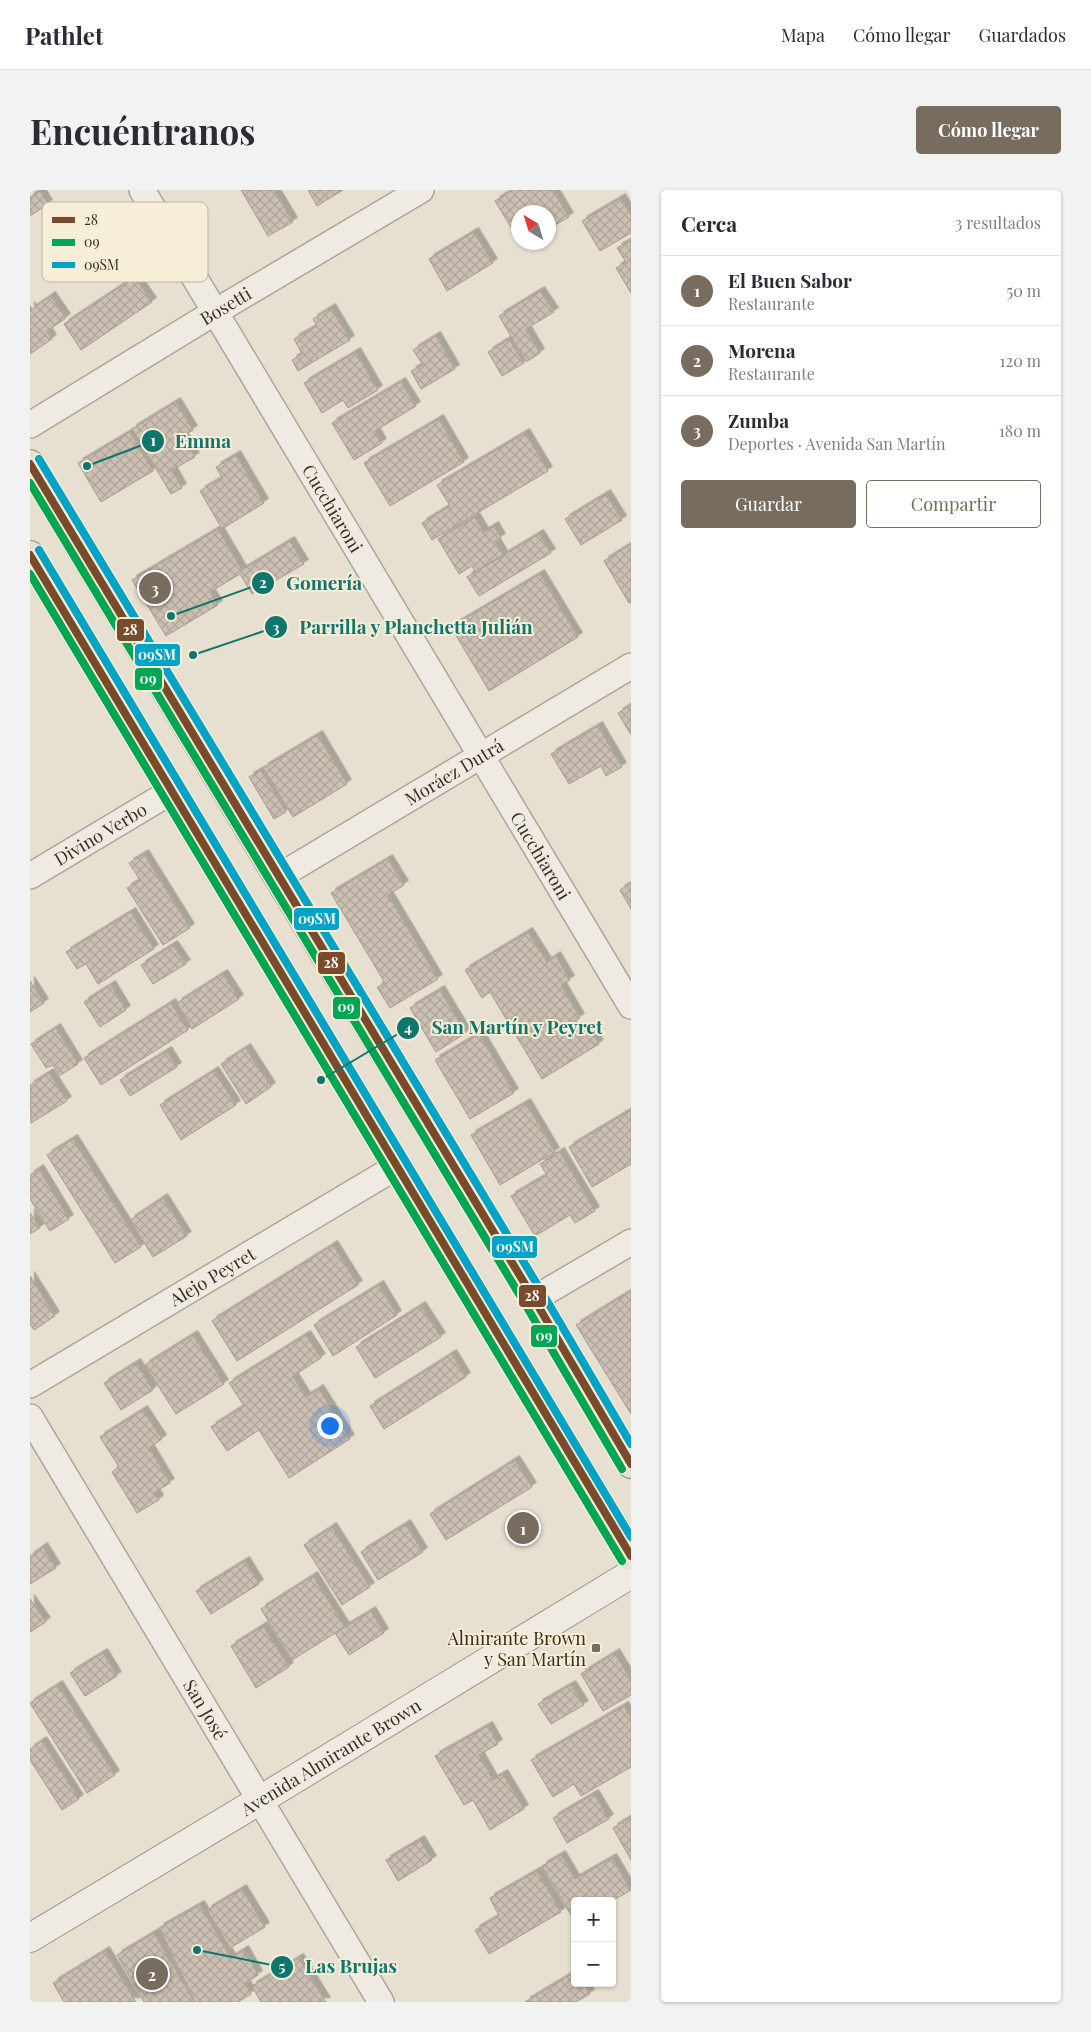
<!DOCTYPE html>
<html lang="es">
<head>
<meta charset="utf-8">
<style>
	:root { --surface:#fff; --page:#f2f2f3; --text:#2b2b33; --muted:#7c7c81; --line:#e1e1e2; --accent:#786c5e }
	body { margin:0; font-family:"Playfair Display",serif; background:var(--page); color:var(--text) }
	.controls { position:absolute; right:15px; bottom:15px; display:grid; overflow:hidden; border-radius:5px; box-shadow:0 1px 4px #0004 }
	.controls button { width:45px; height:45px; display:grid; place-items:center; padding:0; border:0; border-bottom:1px solid var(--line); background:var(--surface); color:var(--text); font:25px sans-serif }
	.compass { position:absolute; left:481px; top:15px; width:45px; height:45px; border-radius:50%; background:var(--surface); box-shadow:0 1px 4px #0004; rotate:322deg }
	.you { position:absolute; left:299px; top:1235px; width:18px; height:18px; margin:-12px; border:4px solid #fff; border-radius:50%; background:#1a73e8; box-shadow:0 0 0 8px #1a73e833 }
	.badge { display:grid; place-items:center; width:32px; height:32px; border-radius:50%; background:var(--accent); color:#fff; font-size:16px; font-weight:700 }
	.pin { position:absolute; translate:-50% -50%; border:2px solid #fff; box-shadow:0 1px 5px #0006 }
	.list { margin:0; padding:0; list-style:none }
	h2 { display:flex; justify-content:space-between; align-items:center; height:65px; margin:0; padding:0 20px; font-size:21px }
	h2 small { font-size:16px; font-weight:400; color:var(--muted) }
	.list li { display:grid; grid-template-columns:32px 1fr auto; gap:15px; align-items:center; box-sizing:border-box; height:70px; padding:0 20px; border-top:1px solid var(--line) }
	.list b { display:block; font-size:19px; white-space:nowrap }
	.list p { margin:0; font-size:16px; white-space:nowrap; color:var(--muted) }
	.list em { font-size:16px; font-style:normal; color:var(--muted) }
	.actions { display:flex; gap:10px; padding:15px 20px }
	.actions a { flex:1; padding:11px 0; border:1px solid var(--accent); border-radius:5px; text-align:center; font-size:18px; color:var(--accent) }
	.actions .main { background:var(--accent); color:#fff }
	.map { position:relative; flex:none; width:601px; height:1812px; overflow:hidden; border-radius:5px }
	header { display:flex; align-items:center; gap:30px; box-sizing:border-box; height:70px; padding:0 25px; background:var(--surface); border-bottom:1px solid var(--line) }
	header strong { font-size:24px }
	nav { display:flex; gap:28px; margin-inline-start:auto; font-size:18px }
	.intro { display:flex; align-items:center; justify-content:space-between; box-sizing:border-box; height:120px; padding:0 30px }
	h1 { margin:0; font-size:35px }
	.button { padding:12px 22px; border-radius:5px; background:var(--accent); color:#fff; font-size:18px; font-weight:700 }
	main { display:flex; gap:30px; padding:0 30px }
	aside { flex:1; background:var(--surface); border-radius:5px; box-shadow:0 1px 4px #0004 }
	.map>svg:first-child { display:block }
</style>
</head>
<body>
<header>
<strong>Pathlet</strong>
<nav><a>Mapa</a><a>Cómo llegar</a><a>Guardados</a></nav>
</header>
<div class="intro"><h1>Encuéntranos</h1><a class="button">Cómo llegar</a></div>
<main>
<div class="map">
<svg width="601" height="1812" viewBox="0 0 601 1812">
	<defs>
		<pattern id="building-cross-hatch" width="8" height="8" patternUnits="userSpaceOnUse" patternTransform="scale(1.25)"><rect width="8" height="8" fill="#cbbfb2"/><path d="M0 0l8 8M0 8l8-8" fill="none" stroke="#afa499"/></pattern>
		<filter id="shadow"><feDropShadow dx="4.5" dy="-4.5" stdDeviation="0" flood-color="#0004"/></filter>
	</defs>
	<rect width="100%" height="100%" fill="#e7e0d1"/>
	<!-- building -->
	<g fill="url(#building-cross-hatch)" stroke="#a89c90" filter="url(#shadow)">
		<polygon points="211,0 244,0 263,32 238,46"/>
		<polygon points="278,0 313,0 287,16"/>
		<polygon points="483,0 523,0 539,27 518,39 518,22 488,22 488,49 465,11"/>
		<polygon points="10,1 18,14 0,26 0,7"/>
		<polygon points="591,8 601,25 601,43 570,61 552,31"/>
		<polygon points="444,42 463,73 417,101 399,69"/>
		<polygon points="601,50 601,103 586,78 596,72 587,58"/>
		<polygon points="105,87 122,112 51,160 34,134"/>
		<polygon points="510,101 524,122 496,139 510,163 496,172 469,126"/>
		<polygon points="21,106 36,128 17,141 22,149 0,164 0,116 2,119"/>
		<polygon points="301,118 320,150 268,181 262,170 272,164 264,149 287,136 283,129"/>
		<polygon points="406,146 425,179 391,199 381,181 393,175 383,160"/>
		<polygon points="479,149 494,173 472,186 458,162"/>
		<polygon points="326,162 348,200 318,218 313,210 292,223 274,193"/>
		<polygon points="371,192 386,216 345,241 352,253 324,270 302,233"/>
		<polygon points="146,212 163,240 153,246 165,267 142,280 152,298 141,304 102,239"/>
		<polygon points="409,229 434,272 360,316 334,273"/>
		<polygon points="100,242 123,281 71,312 48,273"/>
		<polygon points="495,243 518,281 402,350 392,333 420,316 407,295"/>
		<polygon points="206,265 234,313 192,339 170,301 192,288 186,277"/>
		<polygon points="576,304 592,330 551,355 535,329"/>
		<polygon points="445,327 454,342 464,336 471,348 465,351 473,365 445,382 442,376 429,384 408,349"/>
		<polygon points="188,339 212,380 260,351 274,374 222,404 210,384 180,402 188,415 136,446 102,390"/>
		<polygon points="509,344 521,363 449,406 437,387"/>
		<polygon points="601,354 601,412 599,413 574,371"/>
		<polygon points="510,384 548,447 459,501 421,437"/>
		<polygon points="601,515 601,545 588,523"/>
		<polygon points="568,536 592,577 576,586 571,576 539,594 521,564"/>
		<polygon points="288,545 317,594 263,627 233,578"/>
		<polygon points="231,580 256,622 244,629 219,587"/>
		<polygon points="114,664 160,738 133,755 97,698 110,690 99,673"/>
		<polygon points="358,669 374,695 358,705 408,789 360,818 347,797 355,793 301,703"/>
		<polygon points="601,693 601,719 590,700"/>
		<polygon points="101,722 124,759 68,794 56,774 47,779 36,762"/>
		<polygon points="498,742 517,772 526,766 540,790 531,795 550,828 541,833 549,847 560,840 569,854 512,889 460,802 452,808 435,780"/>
		<polygon points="143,755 156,774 123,794 111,775"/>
		<polygon points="193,784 209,809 162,839 147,813"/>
		<polygon points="0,791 14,813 0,822"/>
		<polygon points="81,795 96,820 70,837 54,812"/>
		<polygon points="410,800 436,843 406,862 380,818"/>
		<polygon points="141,813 158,840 71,895 54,868"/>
		<polygon points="26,838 48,874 29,886 23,875 16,878 1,854"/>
		<polygon points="449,844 484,903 440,929 405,870"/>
		<polygon points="216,858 241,897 216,914 191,874"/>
		<polygon points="137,861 147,877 100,906 90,890"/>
		<polygon points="184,881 206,915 151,950 130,915"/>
		<polygon points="19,883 37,911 1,933 0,895"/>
		<polygon points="496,913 525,962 470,995 441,945"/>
		<polygon points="601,920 601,974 562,997 539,957"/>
		<polygon points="43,949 111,1057 85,1073 17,965"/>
		<polygon points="530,962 565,1021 545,1033 540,1025 505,1046 481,1006 517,985 510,974"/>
		<polygon points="9,979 39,1029 20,1041 0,1009 0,985"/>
		<polygon points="133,1008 157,1046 123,1067 100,1030"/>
		<polygon points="0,1023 10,1038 0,1044"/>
		<polygon points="303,1055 328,1095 207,1171 182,1131"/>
		<polygon points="0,1086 25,1126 4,1140 0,1134"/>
		<polygon points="349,1095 367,1125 303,1166 284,1135"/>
		<polygon points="601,1101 601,1224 546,1135"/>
		<polygon points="391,1116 411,1147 345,1188 326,1157"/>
		<polygon points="163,1145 194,1194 146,1224 115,1175"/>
		<polygon points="276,1145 291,1168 263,1186 276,1207 289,1199 320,1249 259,1288 229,1240 197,1261 181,1237 214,1216 199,1193"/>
		<polygon points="422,1164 436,1187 354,1239 340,1216"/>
		<polygon points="106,1173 123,1200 91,1220 74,1193"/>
		<polygon points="113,1220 132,1249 119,1258 140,1293 125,1302 129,1310 107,1323 82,1282 89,1277 70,1247"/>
		<polygon points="485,1270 502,1297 416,1350 400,1324"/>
		<polygon points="376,1334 393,1362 348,1390 331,1362"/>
		<polygon points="302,1337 340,1397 312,1415 274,1355"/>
		<polygon points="13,1357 26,1378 0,1394 0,1366"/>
		<polygon points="215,1371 229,1394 181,1424 166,1401"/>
		<polygon points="283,1386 315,1437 262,1470 231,1419"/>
		<polygon points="0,1409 16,1432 0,1442"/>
		<polygon points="341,1421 354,1443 319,1465 305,1443"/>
		<polygon points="233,1436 259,1477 226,1498 201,1456"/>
		<polygon points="73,1463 87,1486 55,1506 40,1483"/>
		<polygon points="585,1463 601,1490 601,1505 573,1521 551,1484"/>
		<polygon points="28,1495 85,1585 57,1603 0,1513"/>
		<polygon points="541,1495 554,1515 521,1534 508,1514"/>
		<polygon points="594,1516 601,1528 601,1577 551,1606 544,1594 523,1607 501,1570"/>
		<polygon points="458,1536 468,1554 449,1565 463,1590 473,1584 494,1619 460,1640 443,1610 434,1615 405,1566"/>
		<polygon points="12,1551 49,1609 32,1620 0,1570 0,1559"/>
		<polygon points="564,1604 579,1629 537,1653 523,1628"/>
		<polygon points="601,1627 601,1670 583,1638"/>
		<polygon points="390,1650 402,1670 368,1691 356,1670"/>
		<polygon points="531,1665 545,1689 582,1668 601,1700 582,1711 545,1711 545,1732 512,1676"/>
		<polygon points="507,1681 531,1722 459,1764 445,1740 469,1726 460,1708"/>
		<polygon points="212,1699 235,1737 200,1758 177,1720"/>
		<polygon points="170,1715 201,1768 214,1760 228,1785 215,1793 221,1804 208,1812 165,1812 129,1738"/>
		<polygon points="124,1743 163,1810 164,1812 114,1812 87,1765"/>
		<polygon points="75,1761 106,1812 34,1812 23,1793"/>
		<polygon points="269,1768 296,1812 231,1812 222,1796"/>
		<polygon points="545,1782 545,1793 554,1793 560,1804 546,1812 495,1812"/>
	</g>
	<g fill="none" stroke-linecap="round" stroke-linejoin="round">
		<defs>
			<g id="street">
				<path id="s1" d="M112,0L601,816"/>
				<path id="s2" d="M0,235L185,122L391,0"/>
				<path id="s3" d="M0,686L142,601"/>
				<path id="s4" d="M248,687L601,476"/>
				<polyline points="504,1109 601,1052"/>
				<path id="s5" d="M0,1195L366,977"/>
				<path id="s6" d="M0,1227L351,1812"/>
			</g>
			<g id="secondary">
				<path id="s7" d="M0,1748L230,1610L601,1384"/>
			</g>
			<g id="primary">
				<polyline points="0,274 248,687 504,1109 601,1274"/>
				<polyline points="0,365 601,1366"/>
			</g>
		</defs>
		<!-- street casing -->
		<use href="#street" stroke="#ada599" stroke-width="28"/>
		<!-- secondary casing -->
		<use href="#secondary" stroke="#9c958a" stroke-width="30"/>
		<!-- primary casing -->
		<use href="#primary" stroke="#928b80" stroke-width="30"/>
		<!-- street -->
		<use href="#street" stroke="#efebe3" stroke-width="25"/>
		<!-- secondary -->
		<use href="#secondary" stroke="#efebe3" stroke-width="28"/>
		<!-- primary -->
		<use href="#primary" stroke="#e6e1d4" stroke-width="28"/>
		<defs>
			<g id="bus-1">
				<polyline points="0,274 504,1109 601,1274"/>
				<polyline points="0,365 601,1366"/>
			</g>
			<g id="bus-2">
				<polyline points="0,293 495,1114 592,1279"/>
				<polyline points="0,384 592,1371"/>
			</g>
			<g id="bus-3">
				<polyline points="9,269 513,1104 601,1254"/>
				<polyline points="9,360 601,1347"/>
			</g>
		</defs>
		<!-- bus-1 casing -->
		<use href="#bus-1" stroke="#f7eed8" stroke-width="11"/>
		<!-- bus-2 casing -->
		<use href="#bus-2" stroke="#f7eed8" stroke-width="11"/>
		<!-- bus-3 casing -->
		<use href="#bus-3" stroke="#f7eed8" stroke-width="11"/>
		<!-- bus-1 -->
		<use href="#bus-1" stroke="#7a4b2a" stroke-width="8"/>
		<!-- bus-2 -->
		<use href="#bus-2" stroke="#00a651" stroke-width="8"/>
		<!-- bus-3 -->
		<use href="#bus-3" stroke="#03a3c5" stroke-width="8"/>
	</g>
	<!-- markers -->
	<rect fill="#786c5e" stroke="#f7eed8" stroke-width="2" x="561" y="1453" width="10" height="10" rx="2.5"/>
	<g text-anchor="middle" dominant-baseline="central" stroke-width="4" stroke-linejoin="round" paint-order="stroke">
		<!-- street labels -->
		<g font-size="18" fill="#3d2e20" stroke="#f7eed8">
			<text stroke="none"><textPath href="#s2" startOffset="229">Bosetti</textPath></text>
			<text stroke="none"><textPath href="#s1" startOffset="371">Cucchiaroni</textPath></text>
			<text stroke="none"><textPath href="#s4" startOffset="205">Moráez Dutrá</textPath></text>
			<text stroke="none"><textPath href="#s3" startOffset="82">Divino Verbo</textPath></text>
			<text stroke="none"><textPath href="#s1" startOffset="776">Cucchiaroni</textPath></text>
			<text stroke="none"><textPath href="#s5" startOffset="212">Alejo Peyret</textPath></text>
			<text stroke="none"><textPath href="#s6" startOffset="341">San José</textPath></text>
			<text stroke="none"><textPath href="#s7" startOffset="351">Avenida Almirante Brown</textPath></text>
		</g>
		<!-- poi labels -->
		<g font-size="18" fill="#3d2e20" stroke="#f7eed8" text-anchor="end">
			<text x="556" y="1448">Almirante Brown<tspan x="556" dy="21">y San Martín</tspan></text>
		</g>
	</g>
	<!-- legend -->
	<rect x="12" y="12" width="166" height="80" rx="8" fill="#f7eed8" stroke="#bfb4a1" stroke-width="1"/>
	<rect x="22" y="27" width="23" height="6" fill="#7a4b2a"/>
	<rect x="22" y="49" width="23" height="7" fill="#00a651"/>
	<rect x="22" y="72" width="23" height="6" fill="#03a3c5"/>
	<g font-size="14" fill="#3d2e20">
		<text x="54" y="35">28</text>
		<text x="54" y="57">09</text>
		<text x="54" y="80">09SM</text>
	</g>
	<!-- callouts -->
	<path fill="none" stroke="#0f766e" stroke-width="2" d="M57 276L123 251M141 426L233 393M163 465L246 437M291 890L378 838M167 1760L252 1777"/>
	<g fill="#0f766e" stroke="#f7eed8" stroke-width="2">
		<circle cx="57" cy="276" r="5"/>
		<circle cx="141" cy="426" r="5"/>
		<circle cx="163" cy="465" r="5"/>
		<circle cx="291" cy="890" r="5"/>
		<circle cx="167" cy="1760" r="5"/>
		<circle cx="123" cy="251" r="12"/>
		<circle cx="233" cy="393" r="12"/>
		<circle cx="246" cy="437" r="12"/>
		<circle cx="378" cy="838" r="12"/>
		<circle cx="252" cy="1777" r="12"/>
	</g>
	<g font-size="15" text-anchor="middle" font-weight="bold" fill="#fff">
		<text x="123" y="256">1</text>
		<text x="233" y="398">2</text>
		<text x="246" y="443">3</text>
		<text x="378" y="843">4</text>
		<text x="252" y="1782">5</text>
	</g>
	<g font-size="19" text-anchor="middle" font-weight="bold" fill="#0f766e" stroke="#f7eed8" stroke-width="4" stroke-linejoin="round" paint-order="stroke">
		<text x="173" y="258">Emma</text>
		<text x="294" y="400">Gomería</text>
		<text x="386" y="444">Parrilla y Planchetta Julián</text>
		<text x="487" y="844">San Martín y Peyret</text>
		<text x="321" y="1783">Las Brujas</text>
	</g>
	<g stroke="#f7eed8" stroke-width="2">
		<rect x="86" y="428" width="29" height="24" rx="5" fill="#7a4b2a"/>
		<rect x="104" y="453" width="47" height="24" rx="5" fill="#03a3c5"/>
		<rect x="104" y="477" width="29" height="24" rx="5" fill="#00a651"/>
		<rect x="263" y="717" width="47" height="24" rx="5" fill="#03a3c5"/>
		<rect x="287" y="761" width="29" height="24" rx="5" fill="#7a4b2a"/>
		<rect x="302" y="806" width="29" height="24" rx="5" fill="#00a651"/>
		<rect x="461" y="1045" width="47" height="24" rx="5" fill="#03a3c5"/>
		<rect x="488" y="1094" width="29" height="24" rx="5" fill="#7a4b2a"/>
		<rect x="500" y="1134" width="28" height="24" rx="5" fill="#00a651"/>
	</g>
	<g font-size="14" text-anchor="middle" font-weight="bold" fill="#fff">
		<text x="100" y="445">28</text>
		<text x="127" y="470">09SM</text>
		<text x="118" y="494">09</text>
		<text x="287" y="734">09SM</text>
		<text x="301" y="778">28</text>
		<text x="316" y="822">09</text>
		<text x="485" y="1062">09SM</text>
		<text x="502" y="1111">28</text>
		<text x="514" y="1151">09</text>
	</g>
</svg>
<div class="controls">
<button>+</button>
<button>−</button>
</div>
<svg class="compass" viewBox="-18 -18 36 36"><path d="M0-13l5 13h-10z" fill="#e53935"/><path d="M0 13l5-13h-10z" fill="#7c7c81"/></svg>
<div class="you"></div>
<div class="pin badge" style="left:493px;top:1338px">1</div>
<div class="pin badge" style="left:122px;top:1784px">2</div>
<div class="pin badge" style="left:125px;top:398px">3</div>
</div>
<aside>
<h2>Cerca<small>3 resultados</small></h2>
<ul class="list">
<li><span class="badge">1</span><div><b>El Buen Sabor</b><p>Restaurante</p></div><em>50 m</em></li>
<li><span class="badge">2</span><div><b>Morena</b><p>Restaurante</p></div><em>120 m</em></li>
<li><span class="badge">3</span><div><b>Zumba</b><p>Deportes · Avenida San Martín</p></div><em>180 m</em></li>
</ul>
<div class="actions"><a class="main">Guardar</a><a>Compartir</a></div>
</aside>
</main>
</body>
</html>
